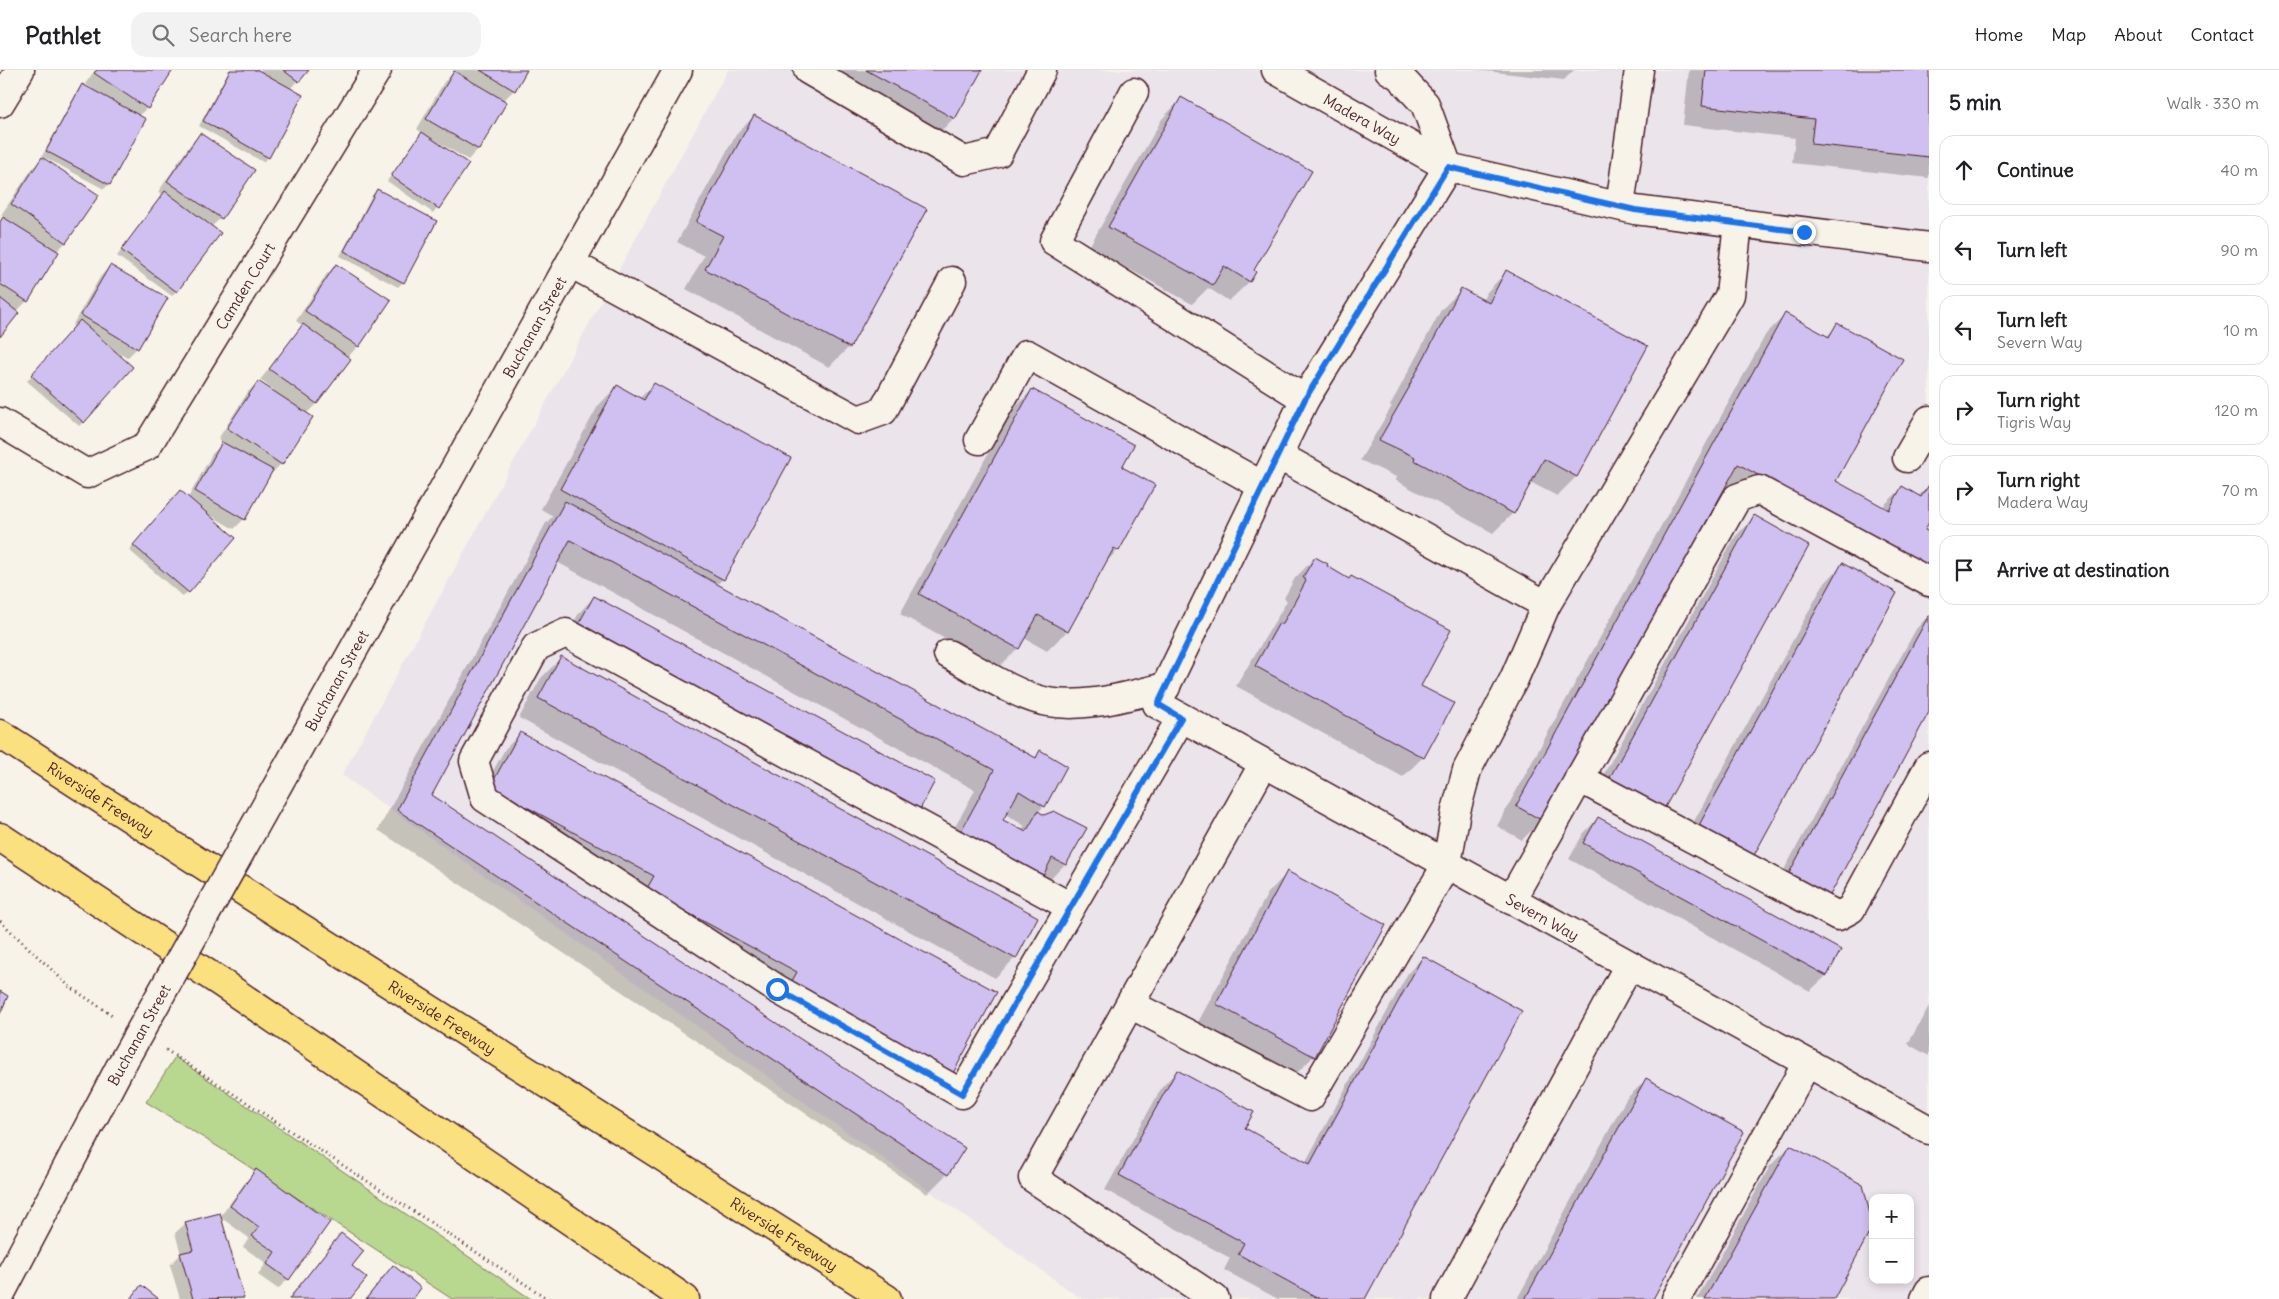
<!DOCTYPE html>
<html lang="en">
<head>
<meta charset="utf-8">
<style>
	:root { --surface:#fff; --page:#f2f2f2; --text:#202124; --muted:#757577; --line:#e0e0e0 }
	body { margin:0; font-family:Delius,sans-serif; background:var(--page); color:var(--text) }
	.controls { position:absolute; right:15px; bottom:15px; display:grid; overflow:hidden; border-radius:10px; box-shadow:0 2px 8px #0003 }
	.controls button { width:45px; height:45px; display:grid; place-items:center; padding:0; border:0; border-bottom:1px solid var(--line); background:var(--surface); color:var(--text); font:25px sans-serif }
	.stop { position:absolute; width:15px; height:15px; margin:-11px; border:4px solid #1a73e8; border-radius:50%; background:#fff }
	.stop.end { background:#1a73e8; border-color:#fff; box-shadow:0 1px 5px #0008 }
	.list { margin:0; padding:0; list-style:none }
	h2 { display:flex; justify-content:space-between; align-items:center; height:65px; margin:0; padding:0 20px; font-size:21px }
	h2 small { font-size:16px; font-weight:400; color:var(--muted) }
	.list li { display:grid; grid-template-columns:32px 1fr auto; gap:15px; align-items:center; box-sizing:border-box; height:70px; margin:0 10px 10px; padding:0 10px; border:1px solid var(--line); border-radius:15px }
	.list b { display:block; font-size:19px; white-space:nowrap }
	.list p { margin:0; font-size:16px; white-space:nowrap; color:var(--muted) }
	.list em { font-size:16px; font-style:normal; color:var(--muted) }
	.icon { flex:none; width:28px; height:28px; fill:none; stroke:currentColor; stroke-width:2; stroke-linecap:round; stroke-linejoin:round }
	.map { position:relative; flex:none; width:1929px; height:1229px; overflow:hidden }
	header { display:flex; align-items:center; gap:30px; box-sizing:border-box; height:70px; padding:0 25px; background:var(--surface); border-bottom:1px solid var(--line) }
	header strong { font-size:24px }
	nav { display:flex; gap:28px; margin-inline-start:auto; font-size:18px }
	.search { width:350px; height:45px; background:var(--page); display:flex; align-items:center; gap:12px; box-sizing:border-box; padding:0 18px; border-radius:15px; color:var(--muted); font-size:19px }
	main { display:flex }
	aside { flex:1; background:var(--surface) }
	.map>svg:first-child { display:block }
</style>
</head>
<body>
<header>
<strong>Pathlet</strong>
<div class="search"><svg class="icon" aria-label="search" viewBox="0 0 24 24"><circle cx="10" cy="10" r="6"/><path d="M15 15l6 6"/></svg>Search here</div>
<nav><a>Home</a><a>Map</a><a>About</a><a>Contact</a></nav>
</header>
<main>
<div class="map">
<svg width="1929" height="1229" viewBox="0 0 1929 1229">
	<rect width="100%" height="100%" fill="#f7f3e8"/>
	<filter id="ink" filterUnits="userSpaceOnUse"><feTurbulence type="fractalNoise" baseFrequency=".02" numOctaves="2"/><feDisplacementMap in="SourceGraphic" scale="10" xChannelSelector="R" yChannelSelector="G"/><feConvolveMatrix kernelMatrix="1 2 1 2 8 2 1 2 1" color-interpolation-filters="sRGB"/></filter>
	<g filter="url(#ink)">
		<!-- built -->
		<path fill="#ebe4eb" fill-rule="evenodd" d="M728,0H1929V1229H1082L342,705ZM1873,1128H1910V1210H1873Z"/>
		<!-- green -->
		<polygon fill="#b8d78f" stroke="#817b5d" points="175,987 531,1229 452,1229 228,1083 146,1032"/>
		<!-- shadow -->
		<g fill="#0003" fill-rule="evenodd">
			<polygon points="95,0 172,0 147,38 138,46 144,49 109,114 104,119 42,86 78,20 82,15 92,20 93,19 85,14"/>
			<polygon points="229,0 255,0 264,5 260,0 307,0 290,19 268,87 263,92 199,56"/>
			<polygon points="453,0 526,0 514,20 503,31 505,32 478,79 468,90 440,73 439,75 468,95 433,143 387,111 422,63 417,59 444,12 455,1"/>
			<polygon points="810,0 980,0 954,48 934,68"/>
			<polygon points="1477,0 1574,0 1564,10"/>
			<polygon points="1689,0 1929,0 1929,108 1792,93 1795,68 1683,55"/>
			<polygon points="1181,29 1254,202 1249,212 1229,231 1208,218 1192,234 1089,177 1162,49"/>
			<polygon points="754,46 849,277 829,297 686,219 704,186 677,172 735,66"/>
			<polygon points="200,64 221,148 211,157 176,221 172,226 117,186 163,125 158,122 190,75"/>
			<polygon points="43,88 66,172 56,182 27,231 16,242 0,265 0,152 5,147 1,145 32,99"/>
			<polygon points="377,121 403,212 398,217 340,186 372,125"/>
			<polygon points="336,195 358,276 347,288 349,289 316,334 306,344 281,394 271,404 244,449 234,459 208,444 234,469 183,527 129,480 175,426 188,428 212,384 223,373 218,369 248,322 258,312 272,322 274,320 260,310 303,256 296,251 326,205"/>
			<polygon points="110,196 137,278 127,288 115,281 84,352 79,356 27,311 74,257 72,256 100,207"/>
			<polygon points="1506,202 1576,407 1557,426 1530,412 1513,443 1493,463 1395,410 1396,407 1360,390 1392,336 1390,336 1441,240 1461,220 1482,231 1487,222"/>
			<polygon points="1785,245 1826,267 1838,255 1835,411 1882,437 1902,418 1918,426 1929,416 1929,449 1923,460 1929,463 1929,529 1724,417 1542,750 1522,770 1497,756 1766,264"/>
			<path d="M654,314L723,509L716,515L1034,688L1041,682L1044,736L1038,742L1065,794L1046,814L942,781L975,720L557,492L430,725L947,1104L927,1124L378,760L546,453L553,446L541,439L598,336L617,316L639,329ZM1005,744L1025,756L1020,760L1001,750Z"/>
			<polygon points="1032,320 1120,397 1153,415 1118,480 1104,494 1067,561 1047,581 1024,568 1018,578 998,598 900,544 1012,340"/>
			<polygon points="1754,447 1663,739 1643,758 1590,729 1735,467"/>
			<polygon points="1315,488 1325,497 1349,510 1419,616 1423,687 1403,707 1236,616 1287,531 1284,528 1295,508"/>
			<polygon points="1842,495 1752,786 1732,806 1680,777 1823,515"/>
			<polygon points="594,527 919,738 904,754 565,568 579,543"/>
			<polygon points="1929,545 1929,639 1828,826 1773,820 1916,559"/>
			<polygon points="561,588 1015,888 995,908 519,648 541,608"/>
			<polygon points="520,664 996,923 775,932 476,732 505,679"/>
			<polygon points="1598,748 1839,881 1826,906 1810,921 1569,789 1583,764"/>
			<polygon points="1287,803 1314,986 1294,1006 1197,954 1268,823"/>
			<polygon points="1423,887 1364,1229 1278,1229 1224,1200 1230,1188 1105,1120 1162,1017 1177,1001 1243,1059 1305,1093 1408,903"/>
			<polygon points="1929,936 1929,986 1908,974"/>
			<polygon points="1646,1010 1651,1229 1517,1229 1626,1029"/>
			<polygon points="1790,1076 1832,1229 1697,1229 1770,1096"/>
			<polygon points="256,1101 288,1209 278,1219 258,1205 266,1193 243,1177 249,1168 220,1147 246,1111"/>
			<polygon points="186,1153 242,1228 241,1229 180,1229 170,1195 181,1184 175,1163"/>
			<polygon points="341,1164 350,1196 349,1229 288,1229"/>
			<polygon points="393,1197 411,1229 365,1229 383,1207"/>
		</g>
		<!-- building -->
		<g fill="#d0c0f2" stroke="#4a1f2b">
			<polygon points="97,0 173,0 148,39 94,3"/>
			<polygon points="230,0 258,0 303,25 269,88 203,51"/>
			<polygon points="283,0 309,0 299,12"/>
			<polygon points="480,0 527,0 515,21"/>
			<polygon points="866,0 982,0 955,49"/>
			<polygon points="1706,0 1929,0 1929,87 1811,74 1814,49 1702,36"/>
			<polygon points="454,1 507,32 479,80 426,49"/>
			<polygon points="82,14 146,49 110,115 46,81"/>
			<polygon points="1181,27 1312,101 1254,200 1256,202 1250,212 1224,196 1213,215 1108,157"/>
			<polygon points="754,45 927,139 850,278 705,199 723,166 696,152"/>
			<polygon points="422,62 469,94 439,139 391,106"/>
			<polygon points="200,63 255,100 222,149 167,111"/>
			<polygon points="42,87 99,125 66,173 11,134"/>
			<polygon points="377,119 437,151 404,213 344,181"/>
			<polygon points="165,121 221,163 177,222 121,180"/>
			<polygon points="3,147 59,182 28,232 0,214 0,152"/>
			<polygon points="336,194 391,230 359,277 305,241"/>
			<polygon points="110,195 168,228 138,279 81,245"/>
			<polygon points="1506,200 1648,276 1577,407 1544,389 1514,444 1414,390 1415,387 1379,370 1410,316 1409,316 1461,218 1489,233"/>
			<polygon points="0,228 19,243 0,267"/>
			<polygon points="1785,243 1829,267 1837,253 1903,289 1836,411 1889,440 1902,416 1921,427 1929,415 1929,452 1925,460 1929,462 1929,499 1738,394 1543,751 1516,736"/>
			<polygon points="80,250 133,297 84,353 31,305"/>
			<polygon points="303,254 351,289 317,334 269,299"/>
			<polygon points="258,311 313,347 282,395 227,358"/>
			<polygon points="654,313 791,388 724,510 560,419 617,315 644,330"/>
			<polygon points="1032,319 1134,375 1122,397 1155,415 1119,481 1114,478 1068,562 1038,545 1019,579 919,524"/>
			<polygon points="222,372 273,400 245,450 195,421"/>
			<polygon points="180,420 236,468 189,523 133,475"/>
			<polygon points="565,431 1036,688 1040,680 1067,696 1045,737 1019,721 1003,750 1026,762 1038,741 1044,745 1054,741 1087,758 1066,795 1052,788 1043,806 961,761 994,700 570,470 432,725 965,1078 948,1105 397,740"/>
			<polygon points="1754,445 1809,476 1664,739 1609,709"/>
			<polygon points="1315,487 1328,494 1327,496 1349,509 1351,506 1451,560 1421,616 1454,633 1424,688 1255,596 1279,553 1282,555 1306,511 1303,507"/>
			<polygon points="1842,493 1897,523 1753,787 1698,757"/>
			<polygon points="594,526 935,711 920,739 579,553"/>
			<polygon points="1929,545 1929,642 1829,827 1788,805"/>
			<polygon points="561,586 1038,847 1016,889 538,628"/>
			<polygon points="520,662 997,922 952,1005 789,916 797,902 646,820 654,806 490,717"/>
			<polygon points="1598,747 1841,880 1827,906 1583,773"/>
			<polygon points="1287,801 1386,855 1315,987 1216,934"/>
			<polygon points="1423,886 1522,941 1365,1229 1320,1229 1238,1184 1244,1173 1119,1105 1177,1000 1254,1042 1245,1058 1310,1094"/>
			<polygon points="0,921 8,926 0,944"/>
			<polygon points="1646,1008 1744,1062 1653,1229 1525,1229"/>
			<polygon points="1790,1075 1863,1115 1873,1156 1834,1229 1705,1229"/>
			<polygon points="256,1099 330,1152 289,1210 267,1194 275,1182 252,1166 259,1157 230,1136"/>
			<polygon points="220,1143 244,1228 193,1229 180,1183 193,1180 185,1152"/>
			<polygon points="341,1163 364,1181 352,1196 367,1208 350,1229 289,1229"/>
			<polygon points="393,1195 421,1218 413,1229 366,1229"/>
			<polygon points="141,1215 159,1229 131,1229"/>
		</g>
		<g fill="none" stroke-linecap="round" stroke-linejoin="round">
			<defs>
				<g id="minor">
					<polyline points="808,0 964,91 998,83 1042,0"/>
					<path id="s1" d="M1276,0L1448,97L1635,140L1929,177"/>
					<polyline points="1389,0 1399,6 1425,34 1448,97"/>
					<polyline points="1134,22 1054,171 1305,329"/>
					<polyline points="0,33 20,0"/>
					<path id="s2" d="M1448,97L1305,329L1157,634L1929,1060"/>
					<polyline points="1620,136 1639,0"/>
					<polyline points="570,193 858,350 883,341 952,211"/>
					<path id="s3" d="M0,352L87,404L147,376L377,0"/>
					<polyline points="979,370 1027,284 1263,416"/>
					<polyline points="1278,385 1546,535 1730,225 1738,153"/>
					<polyline points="1907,388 1929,350"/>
					<path d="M948,584C976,599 1018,627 1048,632C1087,639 1129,625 1166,617"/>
					<path id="s4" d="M285,702L678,0"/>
					<polyline points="1579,708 1838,846 1851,839 1929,696"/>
					<polyline points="1511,830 1737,428 1759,420 1929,512"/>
					<polyline points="1071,837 566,563 536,577 474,691 485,728 777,919 962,1024 1181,648"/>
					<polyline points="1130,934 1310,1027 1447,794 1456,741 1467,700 1514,609 1546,535"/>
					<polyline points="0,1225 119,999"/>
					<polyline points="1215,1229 1033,1108 1264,693"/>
					<polyline points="1447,1229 1629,895"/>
					<polyline points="1676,1229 1807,993"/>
					<polyline points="1925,1229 1929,1221"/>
				</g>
				<g id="highway">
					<path id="s5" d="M0,664L259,831L887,1229"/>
					<polyline points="0,767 220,912 685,1229"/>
				</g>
			</defs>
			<!-- minor casing -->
			<use href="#minor" stroke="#4a1f2b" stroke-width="31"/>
			<!-- highway casing -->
			<use href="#highway" stroke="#4a1f2b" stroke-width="31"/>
			<!-- path -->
			<g stroke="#4a1f2b" stroke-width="3" stroke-dasharray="1 4" stroke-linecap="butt">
				<polyline points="0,851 70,917 112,945"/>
				<polyline points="166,980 548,1229"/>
			</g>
			<!-- minor -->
			<use href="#minor" stroke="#f7f3e8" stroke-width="28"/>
			<!-- highway -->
			<use href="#highway" stroke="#fbe080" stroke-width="28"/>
			<defs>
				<polyline id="minor-bridge" points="119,999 285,702"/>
			</defs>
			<!-- minor-bridge casing -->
			<use href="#minor-bridge" stroke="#4a1f2b" stroke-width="31" stroke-linecap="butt"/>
			<!-- minor-bridge -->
			<use href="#minor-bridge" stroke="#f7f3e8" stroke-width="28"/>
		</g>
	</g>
	<g fill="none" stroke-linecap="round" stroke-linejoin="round" filter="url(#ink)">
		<!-- route -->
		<polyline stroke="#1a73e8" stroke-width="6" points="777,919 962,1024 1181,648 1158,634 1305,329 1448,97 1635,140 1804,162"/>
	</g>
	<g text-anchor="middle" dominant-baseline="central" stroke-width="4" stroke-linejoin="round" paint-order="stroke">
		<!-- street labels -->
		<g font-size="15" fill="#4a1f2b" stroke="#f7f3e8">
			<text stroke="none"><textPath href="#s1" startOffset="99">Madera Way</textPath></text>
			<text stroke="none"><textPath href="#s3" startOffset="355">Camden Court</textPath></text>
			<text stroke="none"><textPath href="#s4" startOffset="510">Buchanan Street</textPath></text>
			<text stroke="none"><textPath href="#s4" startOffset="105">Buchanan Street</textPath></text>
			<text stroke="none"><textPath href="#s5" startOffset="120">Riverside Freeway</textPath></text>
			<text stroke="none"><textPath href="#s2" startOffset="1052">Severn Way</textPath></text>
			<text stroke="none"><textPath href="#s5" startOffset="525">Riverside Freeway</textPath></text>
			<text transform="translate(139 965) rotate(-61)">Buchanan Street</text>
			<text stroke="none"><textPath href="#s5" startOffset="930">Riverside Freeway</textPath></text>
		</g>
	</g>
</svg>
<div class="controls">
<button>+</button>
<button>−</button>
</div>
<div class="stop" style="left:777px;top:919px"></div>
<div class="stop end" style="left:1804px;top:162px"></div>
</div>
<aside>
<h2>5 min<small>Walk · 330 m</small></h2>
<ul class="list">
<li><svg class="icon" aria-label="ahead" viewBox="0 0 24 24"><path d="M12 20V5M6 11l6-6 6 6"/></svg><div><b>Continue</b></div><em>40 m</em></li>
<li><svg class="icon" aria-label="left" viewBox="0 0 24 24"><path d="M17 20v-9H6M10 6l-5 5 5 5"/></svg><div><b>Turn left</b></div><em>90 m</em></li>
<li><svg class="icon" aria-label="left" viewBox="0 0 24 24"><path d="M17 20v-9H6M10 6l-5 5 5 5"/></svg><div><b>Turn left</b><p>Severn Way</p></div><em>10 m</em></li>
<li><svg class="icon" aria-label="right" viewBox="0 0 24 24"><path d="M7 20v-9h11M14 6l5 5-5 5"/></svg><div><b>Turn right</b><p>Tigris Way</p></div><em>120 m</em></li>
<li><svg class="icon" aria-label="right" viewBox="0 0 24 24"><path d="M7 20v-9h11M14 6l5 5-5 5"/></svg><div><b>Turn right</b><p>Madera Way</p></div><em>70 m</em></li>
<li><svg class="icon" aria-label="arrive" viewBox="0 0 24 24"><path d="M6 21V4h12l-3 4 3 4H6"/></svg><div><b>Arrive at destination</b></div></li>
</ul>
</aside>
</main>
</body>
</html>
